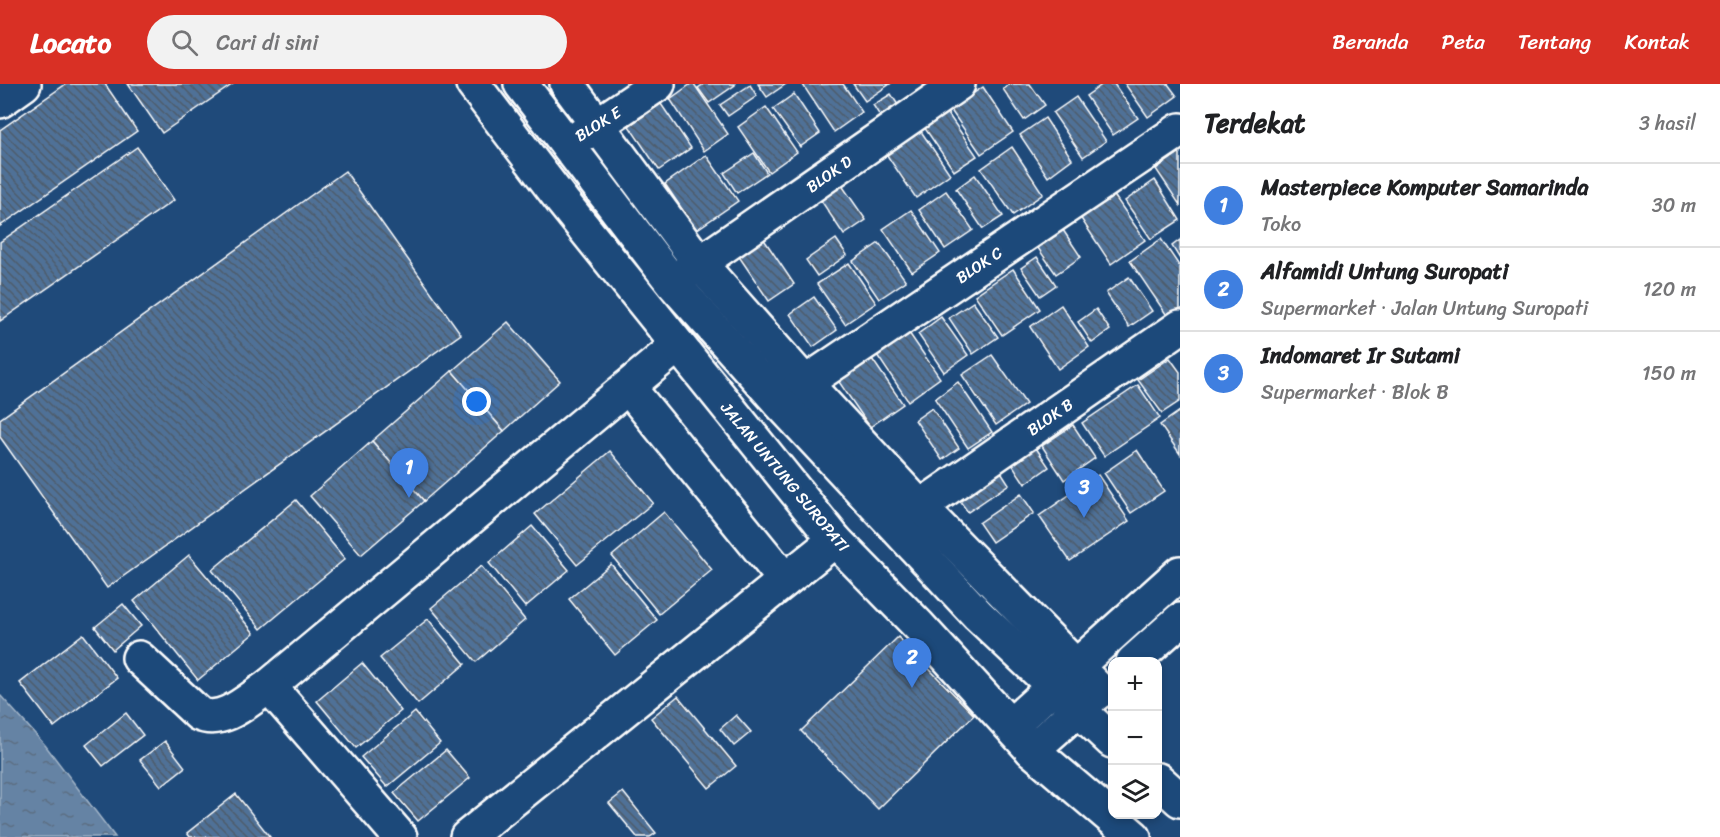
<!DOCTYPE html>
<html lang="id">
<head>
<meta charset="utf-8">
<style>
	:root { --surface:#fff; --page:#f2f2f2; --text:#202124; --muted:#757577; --line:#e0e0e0; --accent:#d93025 }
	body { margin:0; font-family:Sriracha,sans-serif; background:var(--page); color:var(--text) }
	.controls { position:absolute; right:18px; bottom:18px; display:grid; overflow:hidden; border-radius:12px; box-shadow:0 3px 9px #0003 }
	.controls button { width:54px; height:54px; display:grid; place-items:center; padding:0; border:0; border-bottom:2px solid var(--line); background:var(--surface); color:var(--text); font:30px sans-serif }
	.you { position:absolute; left:477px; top:318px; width:21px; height:21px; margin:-15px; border:4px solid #fff; border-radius:50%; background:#1a73e8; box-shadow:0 0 0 9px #1a73e833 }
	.badge { display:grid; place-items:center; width:39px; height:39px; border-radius:50%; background:var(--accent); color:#fff; font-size:20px; font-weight:700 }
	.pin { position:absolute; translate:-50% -50px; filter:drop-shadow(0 2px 3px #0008) }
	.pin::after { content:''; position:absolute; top:32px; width:21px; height:18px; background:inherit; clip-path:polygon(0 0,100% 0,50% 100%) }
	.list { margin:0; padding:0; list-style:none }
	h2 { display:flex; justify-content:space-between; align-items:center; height:78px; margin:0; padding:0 24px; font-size:26px }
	h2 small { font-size:20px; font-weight:400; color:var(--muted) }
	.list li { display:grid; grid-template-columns:39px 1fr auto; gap:18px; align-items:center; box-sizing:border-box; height:84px; padding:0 24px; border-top:2px solid var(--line) }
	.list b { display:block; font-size:22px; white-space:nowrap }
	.list p { margin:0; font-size:20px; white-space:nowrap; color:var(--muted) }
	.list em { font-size:20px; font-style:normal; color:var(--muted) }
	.icon { flex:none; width:33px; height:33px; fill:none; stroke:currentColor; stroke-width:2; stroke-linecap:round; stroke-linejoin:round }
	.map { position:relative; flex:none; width:1180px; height:753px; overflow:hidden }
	header { display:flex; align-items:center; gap:36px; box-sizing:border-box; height:84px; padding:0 30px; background:var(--accent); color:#fff }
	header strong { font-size:28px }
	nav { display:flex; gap:33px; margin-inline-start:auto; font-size:21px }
	.search { width:420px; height:54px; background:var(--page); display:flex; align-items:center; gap:15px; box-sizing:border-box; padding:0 21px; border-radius:33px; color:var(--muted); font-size:22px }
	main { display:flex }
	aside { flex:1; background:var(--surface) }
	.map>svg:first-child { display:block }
</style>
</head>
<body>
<header>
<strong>Locato</strong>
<div class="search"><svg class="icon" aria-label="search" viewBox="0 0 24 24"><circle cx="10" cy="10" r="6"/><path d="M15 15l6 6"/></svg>Cari di sini</div>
<nav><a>Beranda</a><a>Peta</a><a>Tentang</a><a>Kontak</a></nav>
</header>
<main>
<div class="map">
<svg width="1180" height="753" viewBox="0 0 1180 753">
	<defs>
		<pattern id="water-ripples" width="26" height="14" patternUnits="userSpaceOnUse" patternTransform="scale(1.5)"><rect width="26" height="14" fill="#6583a4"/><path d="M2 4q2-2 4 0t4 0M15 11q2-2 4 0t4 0" fill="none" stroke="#5b6d81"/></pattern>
		<pattern id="building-back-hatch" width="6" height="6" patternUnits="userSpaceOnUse" patternTransform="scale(1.5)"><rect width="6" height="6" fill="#507197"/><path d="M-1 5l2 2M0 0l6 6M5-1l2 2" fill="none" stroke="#4e5b6a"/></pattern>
	</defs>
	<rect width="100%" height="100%" fill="#1f4a7a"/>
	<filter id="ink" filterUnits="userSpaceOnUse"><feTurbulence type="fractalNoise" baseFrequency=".0167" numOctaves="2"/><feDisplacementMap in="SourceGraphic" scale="12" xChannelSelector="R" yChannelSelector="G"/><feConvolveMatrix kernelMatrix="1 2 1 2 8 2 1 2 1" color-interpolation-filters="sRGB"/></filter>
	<g filter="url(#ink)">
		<!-- water -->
		<polygon fill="url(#water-ripples)" stroke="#a3b5c8" stroke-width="1.5" points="0,611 45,661 115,753 0,753"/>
		<!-- building -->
		<g fill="url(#building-back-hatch)" stroke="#fff" stroke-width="1.5">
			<polygon points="66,0 105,0 137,47 0,142 0,46"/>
			<polygon points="128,0 233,0 162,49"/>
			<polygon points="691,0 694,0 728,50 704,67 670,15"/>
			<polygon points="704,0 735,0 735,1 709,19 698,4"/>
			<polygon points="758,0 786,0 767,13"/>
			<polygon points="843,0 862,28 834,48 803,1"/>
			<polygon points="853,0 890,0 865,17"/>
			<polygon points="1010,0 1030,0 1045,21 1024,36 1003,5"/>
			<polygon points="1103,0 1114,0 1138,34 1113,51 1086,12"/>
			<polygon points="1125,0 1168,0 1177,12 1148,33"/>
			<polygon points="750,1 757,12 728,32 720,21"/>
			<polygon points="983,3 1013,48 981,70 950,25"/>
			<polygon points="794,10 820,49 800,63 773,25"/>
			<polygon points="891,10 898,21 880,32 873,21"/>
			<polygon points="1076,13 1106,57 1083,73 1053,29"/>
			<polygon points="661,20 691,64 659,86 629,42"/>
			<polygon points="766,23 797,68 769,88 738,43"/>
			<polygon points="944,24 977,72 954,87 922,40"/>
			<polygon points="1045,34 1072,75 1048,93 1020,51"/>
			<polygon points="916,40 950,90 916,114 882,64"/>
			<polygon points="137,63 174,116 0,237 0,158"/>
			<polygon points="1012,63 1043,110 1013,131 981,85"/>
			<polygon points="754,69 767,89 737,109 724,89"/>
			<polygon points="1179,69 1180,70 1180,121 1156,85"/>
			<polygon points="706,71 738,117 696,146 665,100"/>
			<polygon points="345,87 461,250 107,504 0,353 0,335"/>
			<polygon points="975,91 1003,132 983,145 956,105"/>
			<polygon points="1155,96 1180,136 1151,155 1125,117"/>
			<polygon points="841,100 866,136 844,151 820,115"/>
			<polygon points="946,107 973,146 945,165 919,126"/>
			<polygon points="1111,107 1145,156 1111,180 1078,130"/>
			<polygon points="911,126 940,169 912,188 883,145"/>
			<polygon points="1063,146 1081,173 1056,190 1038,164"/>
			<polygon points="763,154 794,200 769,217 738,171"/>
			<polygon points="836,155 847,171 817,192 806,176"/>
			<polygon points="1161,155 1180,183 1180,224 1168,233 1130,177"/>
			<polygon points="1180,156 1180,175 1172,162"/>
			<polygon points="879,159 906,197 879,215 853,177"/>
			<polygon points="1037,173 1056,201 1040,212 1021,184"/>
			<polygon points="849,179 876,219 845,240 817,200"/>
			<polygon points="1013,185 1040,225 1002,251 975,211"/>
			<polygon points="1129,193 1152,227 1129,243 1106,209"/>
			<polygon points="814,213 837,246 813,263 790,230"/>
			<polygon points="973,218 998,253 973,270 949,234"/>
			<polygon points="1061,221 1089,263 1058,285 1030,243"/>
			<polygon points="1096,225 1110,246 1092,259 1078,238"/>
			<polygon points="941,233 968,271 944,288 918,250"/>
			<polygon points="508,238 560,297 504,347 452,287"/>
			<polygon points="907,246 940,294 908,317 875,268"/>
			<polygon points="992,271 1026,320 996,341 962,291"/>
			<polygon points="870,272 903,320 870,343 837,295"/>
			<polygon points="1170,274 1180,288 1180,317 1162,329 1138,296"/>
			<polygon points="452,287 504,347 424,417 372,357"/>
			<polygon points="958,298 992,348 968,364 935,315"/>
			<polygon points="1138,301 1160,334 1104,372 1082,339"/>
			<polygon points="932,324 959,364 942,376 915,336"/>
			<polygon points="1180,327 1180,370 1160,341"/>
			<polygon points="1073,341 1095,374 1064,396 1042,362"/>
			<polygon points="372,357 424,417 361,471 310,412"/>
			<polygon points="1034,361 1049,383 1025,400 1010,377"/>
			<polygon points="1137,366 1164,407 1131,429 1104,389"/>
			<polygon points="610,367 653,419 577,481 535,430"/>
			<polygon points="998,383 1009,400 968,428 956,412"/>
			<polygon points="1098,391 1129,437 1070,477 1039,432"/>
			<polygon points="1021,410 1034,429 992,458 979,439"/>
			<polygon points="296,416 345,475 261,545 212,486"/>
			<polygon points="664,428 712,486 659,530 612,472"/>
			<polygon points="532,442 569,486 525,523 489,479"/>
			<polygon points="189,471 254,549 198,596 134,517"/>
			<polygon points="611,480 657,536 615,571 569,515"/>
			<polygon points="481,482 525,536 476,578 431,524"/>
			<polygon points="123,520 141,542 113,566 95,543"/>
			<polygon points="428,535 465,580 418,620 380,574"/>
			<polygon points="83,550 117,594 54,643 20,599"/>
			<polygon points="898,553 974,631 878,725 801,647"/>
			<polygon points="362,579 401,627 356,664 317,617"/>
			<polygon points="678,612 736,682 709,704 651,634"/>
			<polygon points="415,628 440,659 387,703 361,673"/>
			<polygon points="126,629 143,651 103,682 86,661"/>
			<polygon points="736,631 751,648 734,662 720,645"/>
			<polygon points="165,657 185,683 161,702 140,676"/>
			<polygon points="446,666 470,694 418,737 394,709"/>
			<polygon points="623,708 656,749 650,753 637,753 609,719"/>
			<polygon points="236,710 270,753 190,753 187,749"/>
		</g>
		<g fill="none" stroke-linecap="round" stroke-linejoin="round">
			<defs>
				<g id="minor">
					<polyline points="567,0 700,180 805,299 920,423 1100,607"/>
					<polyline points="0,17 24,0"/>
					<polyline points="581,52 658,0"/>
					<polyline points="681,192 958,0"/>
					<polyline points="628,303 785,496"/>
					<polyline points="788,314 805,299 1180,46"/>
					<polyline points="920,423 1180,243"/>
					<path d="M139,574L199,630C223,641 248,616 269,602L678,261"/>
					<polyline points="1133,578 1180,536"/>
					<polyline points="269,602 400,753"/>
					<polyline points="1011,641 1180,489"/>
					<polyline points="1032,666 1100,606"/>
					<polyline points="467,753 835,456"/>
				</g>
				<g id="major">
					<polyline points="473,0 563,118 835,456 919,542 1032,666 1134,753"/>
					<polyline points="521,0 672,198 781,320 978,531 1112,657"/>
					<polyline points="1158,696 1180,716"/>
				</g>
			</defs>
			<!-- minor casing -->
			<use href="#minor" stroke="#fff" stroke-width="38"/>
			<!-- major casing -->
			<use href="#major" stroke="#fff" stroke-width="38"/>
			<!-- minor -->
			<use href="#minor" stroke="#1f4a7a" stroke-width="33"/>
			<!-- major -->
			<use href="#major" stroke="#1f4a7a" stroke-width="33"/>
		</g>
	</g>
	<g text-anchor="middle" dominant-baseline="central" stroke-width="6" stroke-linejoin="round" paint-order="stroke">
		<!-- street labels -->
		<g font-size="16" fill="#fff" stroke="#1f4a7a">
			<text transform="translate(598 40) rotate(-32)">BLOK E</text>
			<text transform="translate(829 90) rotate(-35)">BLOK D</text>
			<text transform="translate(979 181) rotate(-34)">BLOK C</text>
			<text transform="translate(1050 333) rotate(-35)">BLOK B</text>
			<text transform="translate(785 393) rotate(50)">JALAN UNTUNG SUROPATI</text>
		</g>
	</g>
</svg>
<div class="controls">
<button>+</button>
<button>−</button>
<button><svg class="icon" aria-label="layers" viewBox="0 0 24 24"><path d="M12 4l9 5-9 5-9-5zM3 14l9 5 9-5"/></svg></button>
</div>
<div class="you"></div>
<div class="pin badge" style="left:409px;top:414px;background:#3f7fe0">1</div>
<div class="pin badge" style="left:912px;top:604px;background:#3f7fe0">2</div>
<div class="pin badge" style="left:1084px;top:434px;background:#3f7fe0">3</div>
</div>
<aside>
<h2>Terdekat<small>3 hasil</small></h2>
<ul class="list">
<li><span class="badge" style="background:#3f7fe0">1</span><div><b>Masterpiece Komputer Samarinda</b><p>Toko</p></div><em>30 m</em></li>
<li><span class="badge" style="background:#3f7fe0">2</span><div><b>Alfamidi Untung Suropati</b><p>Supermarket · Jalan Untung Suropati</p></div><em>120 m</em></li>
<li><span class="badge" style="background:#3f7fe0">3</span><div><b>Indomaret Ir Sutami</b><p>Supermarket · Blok B</p></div><em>150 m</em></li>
</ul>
</aside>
</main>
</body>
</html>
